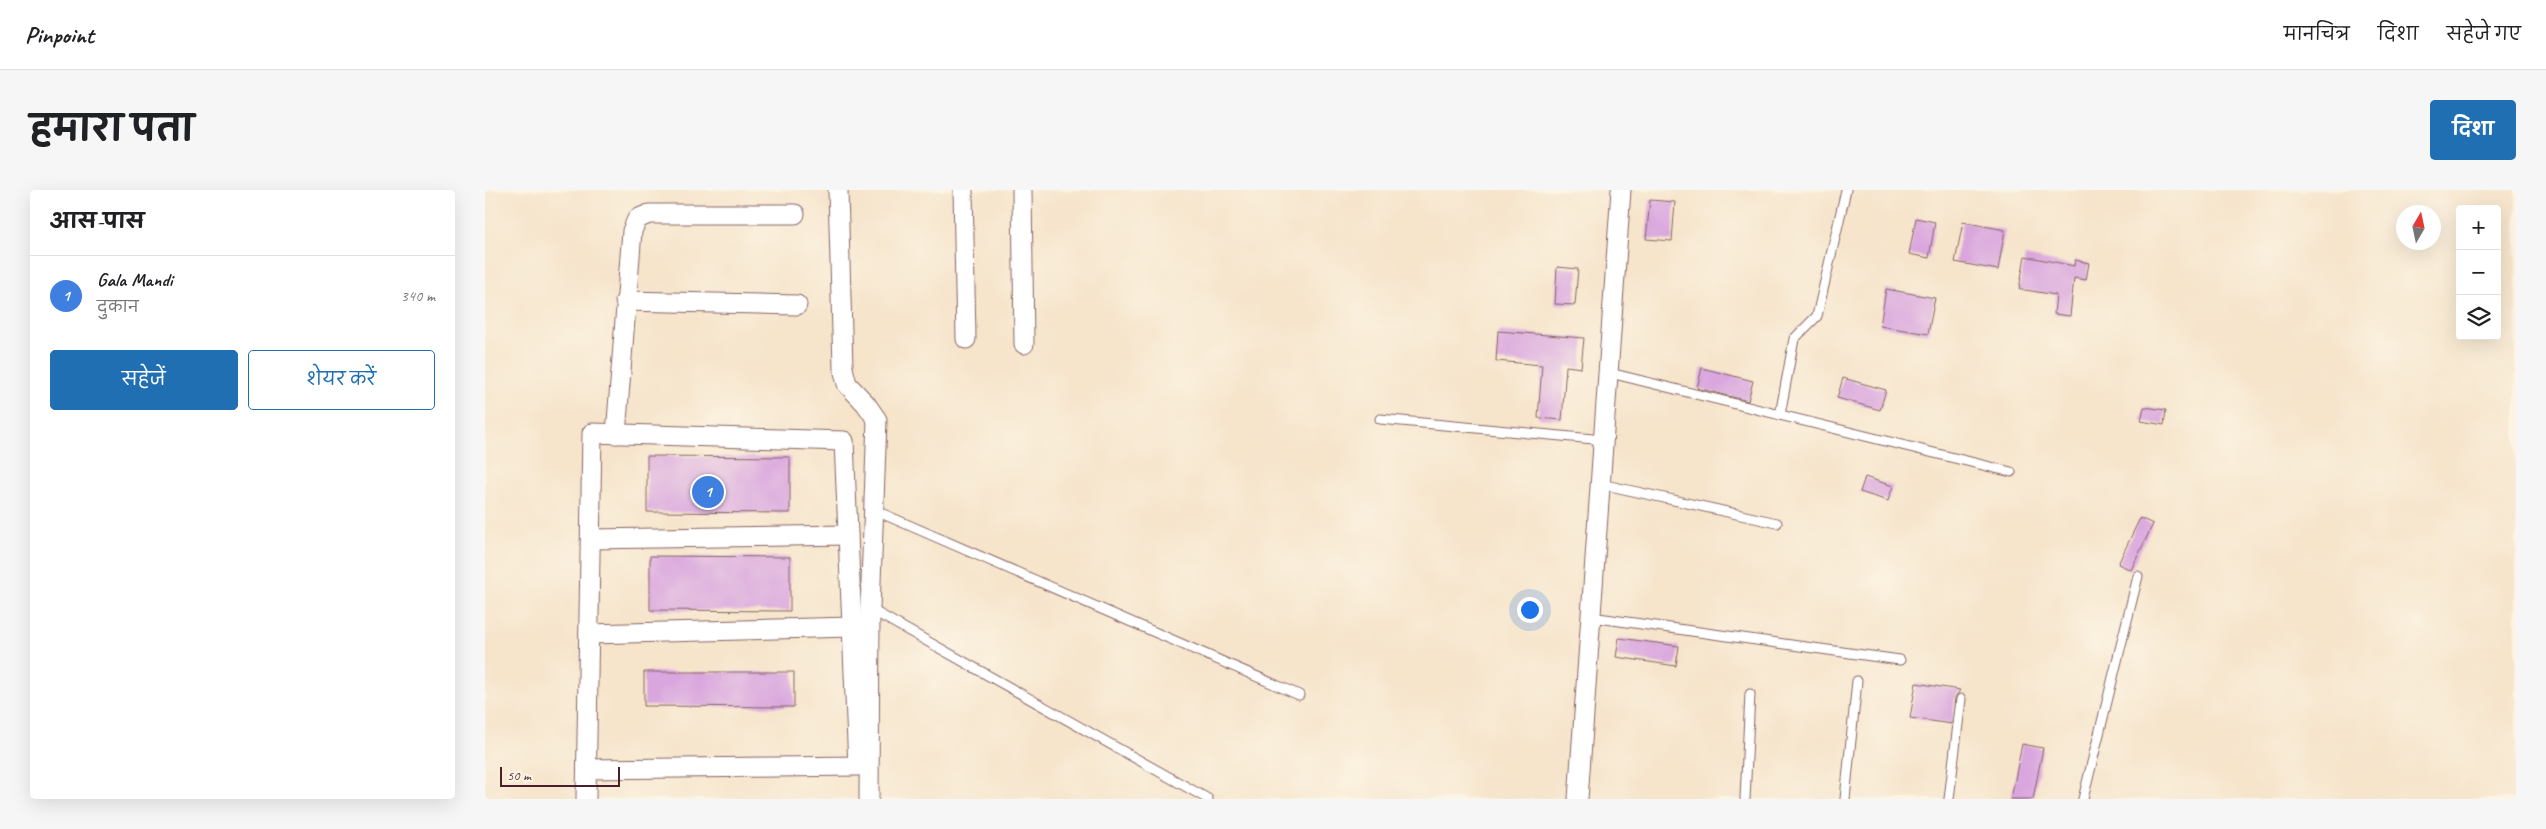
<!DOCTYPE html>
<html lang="hi">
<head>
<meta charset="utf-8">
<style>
	:root { --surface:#fff; --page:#f6f6f6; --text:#202124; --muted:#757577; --line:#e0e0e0; --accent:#1f6fb2 }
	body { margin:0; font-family:Caveat,"Playpen Sans Deva",sans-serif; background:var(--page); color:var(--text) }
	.controls { position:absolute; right:15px; top:15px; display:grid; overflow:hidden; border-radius:5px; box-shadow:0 5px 20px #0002 }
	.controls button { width:45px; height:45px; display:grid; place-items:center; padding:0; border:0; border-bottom:1px solid var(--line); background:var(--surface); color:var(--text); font:25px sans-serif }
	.compass { position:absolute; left:1911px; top:15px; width:45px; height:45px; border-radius:50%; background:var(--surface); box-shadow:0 5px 20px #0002; rotate:9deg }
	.scale { position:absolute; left:15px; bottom:12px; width:120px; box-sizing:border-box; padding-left:5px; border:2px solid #4a1f2b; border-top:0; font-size:14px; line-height:18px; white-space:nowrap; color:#4a1f2b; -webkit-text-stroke:4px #fcf5e5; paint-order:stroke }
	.you { position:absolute; left:1044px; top:419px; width:18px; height:18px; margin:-12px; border:4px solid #fff; border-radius:50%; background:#1a73e8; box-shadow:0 0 0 8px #1a73e833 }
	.badge { display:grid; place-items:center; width:32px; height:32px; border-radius:50%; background:var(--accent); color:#fff; font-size:16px; font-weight:700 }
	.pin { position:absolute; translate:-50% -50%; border:2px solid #fff; box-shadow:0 1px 5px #0006 }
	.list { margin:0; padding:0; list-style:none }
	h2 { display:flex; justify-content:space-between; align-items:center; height:65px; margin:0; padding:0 20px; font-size:21px }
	h2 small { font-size:16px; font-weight:400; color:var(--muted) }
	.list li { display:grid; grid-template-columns:32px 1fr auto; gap:15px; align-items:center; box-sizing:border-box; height:80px; padding:0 20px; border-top:1px solid var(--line) }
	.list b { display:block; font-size:19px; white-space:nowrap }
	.list p { margin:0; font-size:16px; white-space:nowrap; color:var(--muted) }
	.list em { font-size:16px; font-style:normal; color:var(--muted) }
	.actions { display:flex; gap:10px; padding:15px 20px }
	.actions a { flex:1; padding:11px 0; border:1px solid var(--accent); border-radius:5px; text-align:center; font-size:18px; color:var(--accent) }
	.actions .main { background:var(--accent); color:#fff }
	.icon { flex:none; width:28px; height:28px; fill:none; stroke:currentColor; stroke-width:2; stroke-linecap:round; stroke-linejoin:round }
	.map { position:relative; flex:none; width:2031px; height:609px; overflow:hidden; border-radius:5px }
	header { display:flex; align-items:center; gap:30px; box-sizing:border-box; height:70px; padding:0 25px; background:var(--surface); border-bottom:1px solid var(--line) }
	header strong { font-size:24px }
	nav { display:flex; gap:28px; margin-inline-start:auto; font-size:18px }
	.intro { display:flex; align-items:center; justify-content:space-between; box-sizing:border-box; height:120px; padding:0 30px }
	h1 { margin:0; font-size:35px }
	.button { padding:12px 22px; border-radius:5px; background:var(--accent); color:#fff; font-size:18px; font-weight:700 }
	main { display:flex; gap:30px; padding:0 30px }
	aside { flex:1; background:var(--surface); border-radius:5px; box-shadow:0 5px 20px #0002 }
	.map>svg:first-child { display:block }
</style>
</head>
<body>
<header>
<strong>Pinpoint</strong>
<nav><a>मानचित्र</a><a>दिशा</a><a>सहेजे गए</a></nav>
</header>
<div class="intro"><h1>हमारा पता</h1><a class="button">दिशा</a></div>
<main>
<aside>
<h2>आस-पास<small></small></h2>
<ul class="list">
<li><span class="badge" style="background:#3f7fe0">1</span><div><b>Gala Mandi</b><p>दुकान</p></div><em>340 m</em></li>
</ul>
<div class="actions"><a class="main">सहेजें</a><a>शेयर करें</a></div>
</aside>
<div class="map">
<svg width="2031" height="609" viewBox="0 0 2031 609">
	<rect width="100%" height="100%" fill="#fcf5e5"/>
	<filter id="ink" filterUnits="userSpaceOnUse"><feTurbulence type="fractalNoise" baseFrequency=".02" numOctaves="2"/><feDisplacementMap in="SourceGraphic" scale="10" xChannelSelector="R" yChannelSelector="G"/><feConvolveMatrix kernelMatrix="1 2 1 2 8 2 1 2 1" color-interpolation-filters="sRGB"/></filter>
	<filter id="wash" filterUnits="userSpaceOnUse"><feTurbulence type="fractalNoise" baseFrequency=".0096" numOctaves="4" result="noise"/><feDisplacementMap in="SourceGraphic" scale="20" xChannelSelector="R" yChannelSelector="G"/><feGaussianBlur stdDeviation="1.12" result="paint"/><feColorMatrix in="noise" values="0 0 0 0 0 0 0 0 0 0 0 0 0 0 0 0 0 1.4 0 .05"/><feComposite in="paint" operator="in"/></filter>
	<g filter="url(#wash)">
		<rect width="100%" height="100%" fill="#f6e4cb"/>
		<g id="blocks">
			<!-- building -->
			<g fill="#d9a6de">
				<polygon points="1165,10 1190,12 1187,51 1161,49"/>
				<polygon points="1431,28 1450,32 1444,68 1424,64"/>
				<polygon points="1478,32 1520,40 1513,80 1470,72"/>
				<polygon points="1540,66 1589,76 1590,70 1604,73 1601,90 1589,88 1585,126 1569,124 1571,105 1534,99"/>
				<polygon points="1072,77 1093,79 1090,115 1070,114"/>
				<polygon points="1401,99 1450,108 1443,144 1395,136"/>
				<polygon points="1013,141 1099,148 1096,178 1081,176 1077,230 1053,228 1057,175 1011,171"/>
				<polygon points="1217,178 1268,191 1263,211 1212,198"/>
				<polygon points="1358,188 1401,200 1395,220 1352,208"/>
				<polygon points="1659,217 1681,220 1679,235 1656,231"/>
				<polygon points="162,266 305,267 305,323 162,322"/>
				<polygon points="1380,287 1408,296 1403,311 1375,302"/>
				<polygon points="1655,328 1668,334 1646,380 1633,374"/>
				<polygon points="165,366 305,367 305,421 165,420"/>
				<polygon points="1134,448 1194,456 1191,476 1131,467"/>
				<polygon points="159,482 309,482 309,517 159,516"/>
				<polygon points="1431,493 1475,500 1470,508 1467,534 1425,528"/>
				<polygon points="1537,554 1558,558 1548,609 1526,609"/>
			</g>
		</g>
	</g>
	<g filter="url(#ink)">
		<use href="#blocks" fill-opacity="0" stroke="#866463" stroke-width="1"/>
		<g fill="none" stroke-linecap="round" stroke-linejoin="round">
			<defs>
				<g id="lane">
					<polyline points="1125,183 1526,282"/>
					<polyline points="1295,225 1309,149 1332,126 1361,0"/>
					<polyline points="895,229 1119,250"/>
					<polyline points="1116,294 1292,333"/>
					<polyline points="389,320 814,505"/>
					<polyline points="385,419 723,609"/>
					<polyline points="1106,427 1415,470"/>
					<polyline points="1260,609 1265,504"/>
					<polyline points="1360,609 1372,491"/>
					<polyline points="1464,609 1476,509"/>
					<polyline points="1598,609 1653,386"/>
				</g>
				<g id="street">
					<polyline points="353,0 358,178 362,194 381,214 392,230 385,419 384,609"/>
					<polyline points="478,0 481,149"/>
					<polyline points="537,0 539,154"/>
					<polyline points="140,111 312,115"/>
					<polyline points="131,244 147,41 152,29 164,24 310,24"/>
					<polyline points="106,349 363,345"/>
					<polyline points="104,444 367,437"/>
					<polyline points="101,609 107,243 359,251 373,576 102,579"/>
					<polyline points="1093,609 1136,0"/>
				</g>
			</defs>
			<!-- lane casing -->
			<use href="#lane" stroke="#866463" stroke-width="11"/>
			<!-- street casing -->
			<use href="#street" stroke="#866463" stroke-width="21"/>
			<!-- lane -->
			<use href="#lane" stroke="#fff" stroke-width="9"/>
			<!-- street -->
			<use href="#street" stroke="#fff" stroke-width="19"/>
		</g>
	</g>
</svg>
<div class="controls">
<button>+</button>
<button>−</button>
<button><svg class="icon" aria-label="layers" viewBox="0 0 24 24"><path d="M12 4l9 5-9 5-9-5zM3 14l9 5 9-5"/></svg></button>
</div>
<svg class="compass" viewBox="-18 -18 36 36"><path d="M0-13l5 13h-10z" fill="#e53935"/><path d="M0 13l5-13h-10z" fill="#757577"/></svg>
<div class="scale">50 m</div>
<div class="you"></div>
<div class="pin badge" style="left:223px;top:302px;background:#3f7fe0">1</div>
</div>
</main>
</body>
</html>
